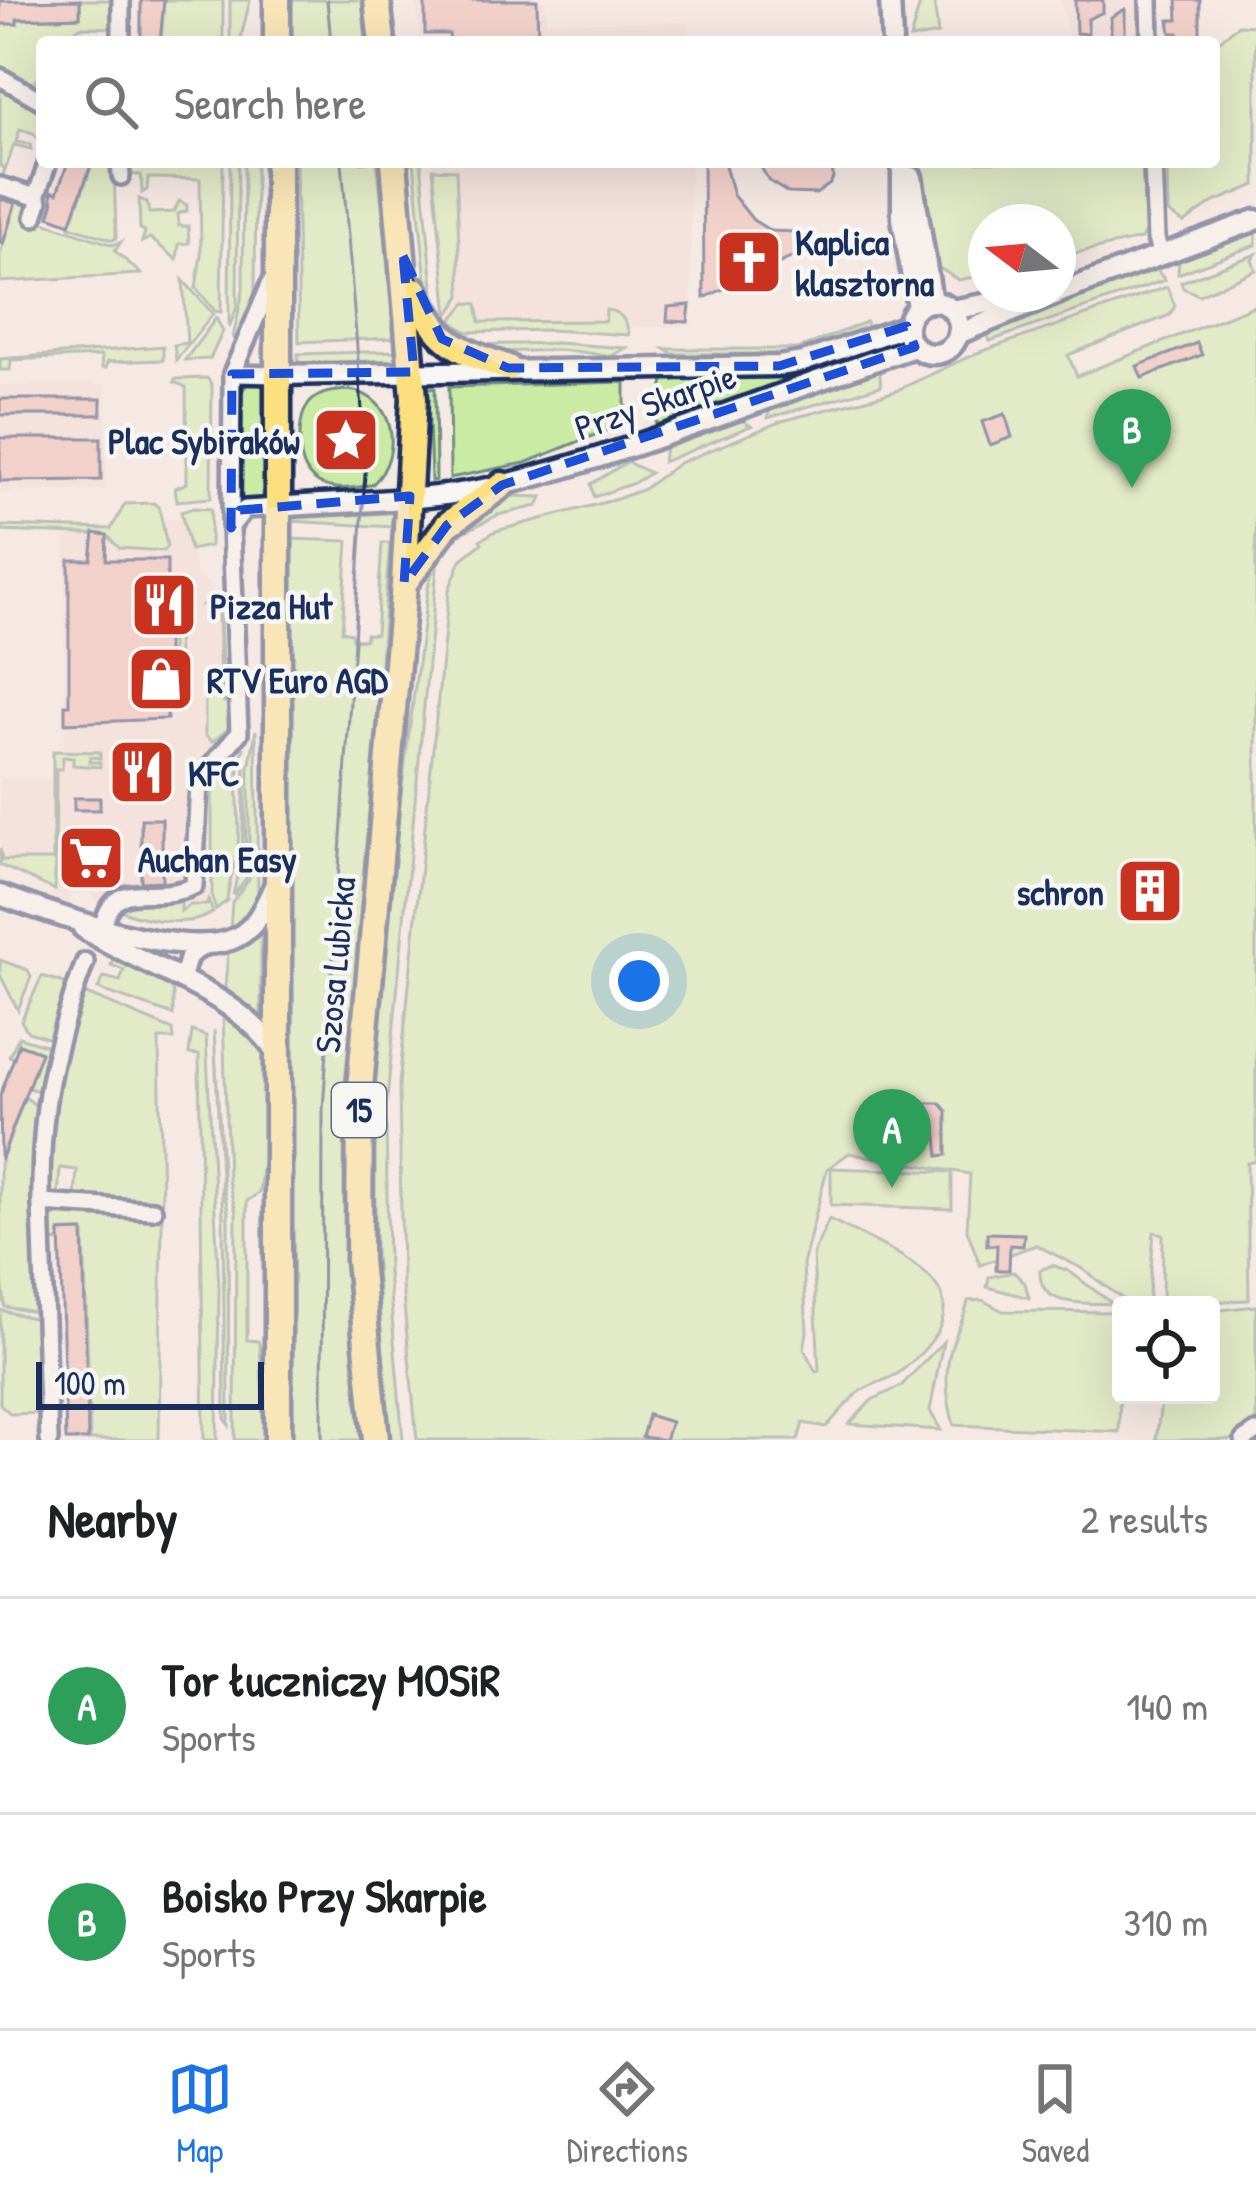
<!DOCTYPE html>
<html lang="en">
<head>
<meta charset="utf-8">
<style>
	:root { --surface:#fff; --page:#f2f2f2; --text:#202124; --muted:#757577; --line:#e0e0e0; --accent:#1a73e8 }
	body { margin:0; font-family:"Patrick Hand",sans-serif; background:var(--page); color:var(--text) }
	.controls { position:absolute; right:36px; bottom:36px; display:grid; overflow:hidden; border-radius:12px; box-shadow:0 12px 48px #0002 }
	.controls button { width:108px; height:108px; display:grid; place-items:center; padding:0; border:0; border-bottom:3px solid var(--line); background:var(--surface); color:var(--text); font:60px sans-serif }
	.compass { position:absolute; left:968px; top:204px; width:108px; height:108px; border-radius:50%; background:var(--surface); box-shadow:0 12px 48px #0002; rotate:286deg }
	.scale { position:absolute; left:36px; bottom:30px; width:228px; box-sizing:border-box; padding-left:12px; border:6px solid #1b2f5e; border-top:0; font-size:33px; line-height:42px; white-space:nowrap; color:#1b2f5e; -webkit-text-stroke:9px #f6f6f2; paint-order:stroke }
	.you { position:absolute; left:639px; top:981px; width:42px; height:42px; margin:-30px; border:9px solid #fff; border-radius:50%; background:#1a73e8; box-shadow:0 0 0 18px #1a73e833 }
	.badge { display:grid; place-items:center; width:78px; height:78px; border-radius:50%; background:var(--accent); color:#fff; font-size:39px; font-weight:700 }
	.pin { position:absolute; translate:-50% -99px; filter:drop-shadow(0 3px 6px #0008) }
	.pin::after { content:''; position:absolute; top:63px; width:42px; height:36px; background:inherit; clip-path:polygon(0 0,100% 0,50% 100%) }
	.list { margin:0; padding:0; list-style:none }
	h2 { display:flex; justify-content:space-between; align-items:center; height:156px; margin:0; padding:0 48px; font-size:51px }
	h2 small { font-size:39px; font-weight:400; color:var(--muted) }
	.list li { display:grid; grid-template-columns:78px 1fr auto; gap:36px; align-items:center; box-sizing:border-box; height:216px; padding:0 48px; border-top:3px solid var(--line) }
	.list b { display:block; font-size:45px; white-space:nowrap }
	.list p { margin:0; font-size:39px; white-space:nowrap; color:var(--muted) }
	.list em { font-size:39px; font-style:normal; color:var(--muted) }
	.icon { flex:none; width:66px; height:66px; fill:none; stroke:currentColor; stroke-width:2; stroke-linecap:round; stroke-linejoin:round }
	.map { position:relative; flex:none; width:1256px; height:1440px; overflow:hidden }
	.search { position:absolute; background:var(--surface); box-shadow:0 12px 48px #0002; left:36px; right:36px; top:36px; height:132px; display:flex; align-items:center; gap:30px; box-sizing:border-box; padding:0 42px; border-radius:12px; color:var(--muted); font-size:45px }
	.sheet { height:588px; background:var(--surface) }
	nav { display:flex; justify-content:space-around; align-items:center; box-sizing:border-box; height:168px; border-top:3px solid var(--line); background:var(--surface); font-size:33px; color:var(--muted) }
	nav a { display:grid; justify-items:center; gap:6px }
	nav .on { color:var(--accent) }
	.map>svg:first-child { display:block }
</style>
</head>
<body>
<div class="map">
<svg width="1256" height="1440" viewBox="0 0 1256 1440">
	<rect width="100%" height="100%" fill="#f5e9e4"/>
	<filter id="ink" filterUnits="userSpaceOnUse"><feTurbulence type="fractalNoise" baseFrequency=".00833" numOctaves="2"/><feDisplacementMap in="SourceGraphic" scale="24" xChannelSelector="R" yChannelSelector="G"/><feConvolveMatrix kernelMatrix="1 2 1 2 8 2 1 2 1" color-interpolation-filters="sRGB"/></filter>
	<g filter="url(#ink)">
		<!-- built -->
		<g fill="#f3d9d4">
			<polygon points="416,0 545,0 547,22 689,22 690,42 420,42"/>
			<polygon points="1060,0 1143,0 1143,42 1070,42"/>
			<polygon points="432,162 690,162 692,326 467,332 456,328 448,315"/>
			<polygon points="105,384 107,490 0,492 0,385"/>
			<polygon points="162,519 183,519 197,574 211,584 212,600 205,602 218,605 220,696 208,741 215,741 226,760 212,778 212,791 201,792 203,856 212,856 212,860 202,860 201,889 212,889 213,901 183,911 177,899 169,907 130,904 120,910 97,903 89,894 71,894 68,903 52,898 56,769 63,757 74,758 73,764 100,763 64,751 65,532 94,533 93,545 106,546 107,535 119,548 164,551 167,546"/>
			<rect x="0" y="778" width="53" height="82"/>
		</g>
		<!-- green -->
		<g fill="#c9eba4" stroke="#728d81" stroke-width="3">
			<polygon points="80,0 116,0 116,28 80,27 60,42 42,42 42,70 32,87 0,70 0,24 17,24 17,19 80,17"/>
			<polygon points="164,0 223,0 223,42 161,42"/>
			<polygon points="230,0 250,0 240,42 230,42"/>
			<polygon points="291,0 362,0 366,42 291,42"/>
			<polygon points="921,0 934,0 938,34 910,39"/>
			<polygon points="1238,25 1256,26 1256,185 1212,203 1184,223 1168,213 1167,162 1214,162 1214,45"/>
			<polygon points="0,83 42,109 42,142 33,133 20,129 16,142 30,144 31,149 14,145 1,181 5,168 0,166"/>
			<polygon points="93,162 114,162 116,238 113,240 70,226"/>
			<polygon points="127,162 223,162 221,312 215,311 196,288 201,255 200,179 148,178 147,190 142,193 141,175 127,174"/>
			<polygon points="230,162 238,162 237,307 229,328"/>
			<polygon points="244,162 256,162 255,294 236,342 233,338 243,290"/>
			<polygon points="296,162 377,162 397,338 299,342"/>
			<polygon points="414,162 421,162 436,317 427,290"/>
			<polygon points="916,162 1142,162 1146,229 1141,239 1058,257 1058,222 986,222 986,275 958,280 941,269 931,270"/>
			<polygon points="433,169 456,170 461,296 448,315"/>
			<polygon points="0,192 34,203 32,218 113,245 121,242 115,251 141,274 0,282 0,254 16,204 0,197"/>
			<polygon points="139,199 147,202 149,213 174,212 179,201 187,205 187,211 178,214 179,226 188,226 189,243 179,244 177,260 150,238 142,242 145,231 140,229"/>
			<polygon points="1256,230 1256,245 1178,274 1179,258"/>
			<polygon points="1256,254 1252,260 1256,270 1199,295 1183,288 1181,282"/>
			<polygon points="1147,269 1157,270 1165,280 990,341 984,327"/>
			<polygon points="183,280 213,314 176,360 174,345 187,343"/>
			<path d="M1167,287L1175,306L1170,315L1068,355L1077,376L1256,305V1161L1247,1163L1249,1300L1162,1304L1163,1234L1154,1232L1148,1305L1127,1302L1081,1268L1036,1245L980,1265L967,1230L970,1174L849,1153L827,1169L803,1265L807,1332L804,1349L816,1372L819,1371L813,1254L829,1219C901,1256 1004,1289 900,1372C888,1381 871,1383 858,1393C847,1402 837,1416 826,1427L803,1423L798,1440H417L402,1285L399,1084L449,590L461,560L482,543L480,540L496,531L617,499L644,489L679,463L782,421L893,392L977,353Z"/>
			<path d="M466,303L477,304L480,322L605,321L606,310C620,311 627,321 629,335L550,330L467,332L451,321Z"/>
			<polygon points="216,318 223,331 210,359 185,360"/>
			<polygon points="866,322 868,328 795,354 673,354 665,349 798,349"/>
			<polygon points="557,343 626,348 612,356 563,350 493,352 469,345"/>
			<polygon points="163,346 163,360 107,362 106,368 102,368 101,356 11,360 10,370 0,370 0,359"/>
			<polygon points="398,351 398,360 298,364 298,354"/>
			<polygon points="879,364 881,386 768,418 770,407"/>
			<path d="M790,375C772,390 678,428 656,423L664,380Z"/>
			<polygon points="207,378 212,385 211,498 177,501 175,488 187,483 186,387 174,382 175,379"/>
			<polygon points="625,382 625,410 630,421 525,463 450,478 449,387"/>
			<polygon points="264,383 263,499 237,504 239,396 247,384"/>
			<polygon points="428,388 435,388 436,480 431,481"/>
			<path d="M350,390C395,397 404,454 373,484C326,496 297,485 300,433C301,420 303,407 314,399C324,391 337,391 350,390Z"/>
			<polygon points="737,417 751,426 663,462 665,447"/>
			<polygon points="627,462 650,473 634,483 594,497 591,484"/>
			<polygon points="510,496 542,497 538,506 498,515 462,533 455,529"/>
			<polygon points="154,503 159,507 167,546 163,551 119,548 107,535 0,531 0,526 111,529 125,504"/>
			<polygon points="193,508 211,509 210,546 190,550 181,512"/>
			<polygon points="393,513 391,527 291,521 291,518"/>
			<path d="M291,539L348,541L342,631L351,633L352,639L365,640L366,634H376L382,543H390C382,626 379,708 372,790C363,919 344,1046 344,1175C344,1263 354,1352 363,1440H293Z"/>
			<polygon points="439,547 386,1110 388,1272 403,1440 390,1440 375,1255 375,1063 400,802 428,587"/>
			<polygon points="171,582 185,582 190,606 177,607 178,664 173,663 171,657"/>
			<polygon points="208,600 219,601 224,702 234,701 230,728 212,742 205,735 205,696 220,695 218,606 203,605"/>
			<polygon points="256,730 258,897 240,925 230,931 232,902 249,879 249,768"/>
			<path d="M240,747L244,748C231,783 243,818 237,854C234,870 228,884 227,901L216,909L212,898V778Z"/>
			<polygon points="53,751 100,752 100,758 90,757 89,762 100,762 100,767 73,765 73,758 63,757 62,769 56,769 55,890 0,865 0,848 2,860 53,860"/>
			<polygon points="245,762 246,879 233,895 242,853"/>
			<path d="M181,899V911L190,905H207L208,900L213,912C191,929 144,920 120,910C135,898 160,910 181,899Z"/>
			<polygon points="261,931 261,1016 225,988 228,951"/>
			<polygon points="116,955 166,978 173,993 173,1015 98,989 104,977 120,981 124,970 111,965"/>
			<polygon points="0,960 28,970 31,977 18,1010 0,975"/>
			<polygon points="42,976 71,985 54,1040 28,1032 21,1021"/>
			<polygon points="77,990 173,1030 174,1039 159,1039 162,1205 75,1198 77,1170 60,1168 58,1198 48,1193 44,1133"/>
			<polygon points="223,1013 256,1038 263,1054 264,1152 259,1193 247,1201 247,1340 258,1341 260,1346 265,1440 235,1440 236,1213 228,1180"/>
			<polygon points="214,1030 223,1186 228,1211 229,1425 225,1418 223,1220"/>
			<polygon points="192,1031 206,1036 219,1287 217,1440 204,1440 199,1055 189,1054"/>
			<polygon points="19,1037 48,1046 51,1051 42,1092 28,1088 41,1052 19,1044 14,1058 9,1056"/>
			<polygon points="25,1097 39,1108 40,1313 5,1307 0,1258 0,1164"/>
			<polygon points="831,1168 952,1172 952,1209 831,1205"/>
			<polygon points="67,1209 162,1217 159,1440 90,1440 84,1231 60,1231 59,1242 49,1241 50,1220"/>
			<path d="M1052,1265L1069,1271L1113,1304C1085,1302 1038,1309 1040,1270Z"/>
			<polygon points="1014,1272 1025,1283 1029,1298 987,1287 989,1277"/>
			<path d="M982,1300L1003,1311L1121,1312L1119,1432L954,1425C946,1397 943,1365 955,1337C960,1324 965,1316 968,1301Z"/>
			<polygon points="1256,1306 1256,1440 1156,1440 1162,1395 1211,1395 1211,1311"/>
			<polygon points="0,1310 40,1320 40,1413 11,1414 0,1404"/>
			<polygon points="943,1342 930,1411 941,1430 849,1424 872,1400 901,1386"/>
		</g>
		<!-- building -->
		<g fill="#efb4ae" stroke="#1b2f5e" stroke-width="3">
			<polygon points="80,0 80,17 17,19 17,24 0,24 0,1"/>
			<polygon points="141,0 164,0 160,42 141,42"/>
			<polygon points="425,0 537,0 538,42 450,42 449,34 425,34"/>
			<polygon points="1075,0 1103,0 1103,12 1088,19 1088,34 1076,33"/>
			<polygon points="1177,0 1200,0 1200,42 1178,42 1178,33 1171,33 1169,20 1178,20"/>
			<polygon points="1125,9 1125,42 1111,42 1111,17"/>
			<polygon points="68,162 92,162 70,224 49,216 53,204 51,191 57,193"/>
			<polygon points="703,162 724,162 733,195 753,220 771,231 797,232 795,256 704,298"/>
			<polygon points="758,162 832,162 833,178 830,184 816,194 788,193 769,181"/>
			<polygon points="0,199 15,203 3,244 0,243"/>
			<polygon points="690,305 688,322 667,321 668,307"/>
			<polygon points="1197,343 1202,355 1142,378 1137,366"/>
			<rect x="0" y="399" width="101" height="16"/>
			<polygon points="1005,414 1012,437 990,445 982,422"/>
			<polygon points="0,438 101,438 101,480 0,481"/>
			<polygon points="94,533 107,535 106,560 167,560 167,719 65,723 65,705 69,705 69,560 91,560"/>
			<polygon points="117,758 167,758 166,787 117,786"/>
			<rect x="74" y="798" width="26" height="12"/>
			<polygon points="141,819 162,819 162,881 141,882"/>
			<polygon points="78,833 112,841 114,875 78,875"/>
			<polygon points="1166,878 1172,895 1130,900 1130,882"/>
			<polygon points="19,1044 41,1052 1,1160 0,1096"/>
			<polygon points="870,1103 940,1103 947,1111 947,1155 939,1156 936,1129 864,1129 865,1110"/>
			<polygon points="83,1231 88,1440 66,1440 60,1232"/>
			<polygon points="987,1233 1024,1234 1023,1246 1010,1245 1009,1270 996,1270 997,1245 987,1245"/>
			<polygon points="648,1415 671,1422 665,1440 642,1437"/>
		</g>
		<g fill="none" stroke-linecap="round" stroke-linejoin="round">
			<defs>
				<g id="minor">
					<polyline points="1149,0 1150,42"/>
					<polyline points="121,42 121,0"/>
					<polyline points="0,77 42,101"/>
					<polyline points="120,162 121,176"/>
					<polyline points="1153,162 1156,239 1161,255"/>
					<polyline points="0,186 36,197"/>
					<polyline points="34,217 39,202 36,197 48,162"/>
					<polyline points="232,374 279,375"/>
					<polyline points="232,525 245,509 278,507"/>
					<path d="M100,939C110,869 147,907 194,886L199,781L239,733L231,528L232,374L272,280"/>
					<polyline points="182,979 189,956 209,943"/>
					<path d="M41,1203C40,1108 52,1051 85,962"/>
					<polyline points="49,1440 41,1203 153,1210"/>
					<polyline points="1244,1440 1256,1432"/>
				</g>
				<g id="tertiary">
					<polyline points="890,0 892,42"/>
					<polyline points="902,162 902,218 917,307"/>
					<polyline points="912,177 932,302"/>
					<polyline points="1058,293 1256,220"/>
					<circle cx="933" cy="328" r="26"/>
					<polyline points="951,310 1033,295"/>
					<polyline points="958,334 1057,294"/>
					<polyline points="279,375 779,366 803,362 907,326"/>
					<path d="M278,507C352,501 434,502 506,484C646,448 778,392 915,347"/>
					<path d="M0,895C49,913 189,963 237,937C257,927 266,903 275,884"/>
					<path d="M83,928C145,969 231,988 276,1051"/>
				</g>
				<g id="primary">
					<polyline points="277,0 277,42"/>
					<polyline points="377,0 382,42"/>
					<polyline points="278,162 278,1440"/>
					<path d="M415,290C439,344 454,348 508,368"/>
					<polyline points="405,582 447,525 502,485"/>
					<polyline points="376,1440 359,1260 360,1088 404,584 414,398 394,162"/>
				</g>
			</defs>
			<!-- minor casing -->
			<use href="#minor" stroke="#1b2f5e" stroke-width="24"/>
			<!-- tertiary casing -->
			<use href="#tertiary" stroke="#1b2f5e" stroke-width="27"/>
			<!-- primary casing -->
			<use href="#primary" stroke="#1b2f5e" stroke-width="33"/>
			<!-- minor -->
			<use href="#minor" stroke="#f6f6f2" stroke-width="15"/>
			<!-- tertiary -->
			<use href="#tertiary" stroke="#f6f6f2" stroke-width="18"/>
			<!-- primary -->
			<use href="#primary" stroke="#fce080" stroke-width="24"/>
			<!-- tram -->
			<g stroke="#1b2f5e" stroke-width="3">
				<polyline points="327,0 331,42"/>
				<polyline points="322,1440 323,1110 366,459 342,162"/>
			</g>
		</g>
	</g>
	<!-- marked area -->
	<path d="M0 0H1256V1440H0ZM403,256L442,339L508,368L779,366L907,326L915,347L502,485L447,525L404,584L410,496L240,510L231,528L232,374L414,372Z" fill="#f5e9e4" fill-opacity=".55" fill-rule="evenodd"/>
	<path fill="none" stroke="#1d4ed8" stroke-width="9" stroke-dasharray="24 15" stroke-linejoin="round" d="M403,256L442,339L508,368L779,366L907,326L915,347L502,485L447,525L404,584L410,496L240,510L231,528L232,374L414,372Z"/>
	<!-- icons -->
	<defs>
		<symbol id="church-square" viewBox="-11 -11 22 22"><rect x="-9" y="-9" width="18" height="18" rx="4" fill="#c8321e" stroke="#f6f6f2"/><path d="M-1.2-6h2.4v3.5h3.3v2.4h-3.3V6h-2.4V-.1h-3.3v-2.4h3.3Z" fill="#fff"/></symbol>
		<symbol id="sight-square" viewBox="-11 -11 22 22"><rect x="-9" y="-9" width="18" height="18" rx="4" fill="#c8321e" stroke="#f6f6f2"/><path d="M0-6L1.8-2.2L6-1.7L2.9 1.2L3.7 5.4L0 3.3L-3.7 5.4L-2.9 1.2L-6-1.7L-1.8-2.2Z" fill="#fff"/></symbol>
		<symbol id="restaurant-square" viewBox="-11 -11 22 22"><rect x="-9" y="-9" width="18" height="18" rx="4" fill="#c8321e" stroke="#f6f6f2"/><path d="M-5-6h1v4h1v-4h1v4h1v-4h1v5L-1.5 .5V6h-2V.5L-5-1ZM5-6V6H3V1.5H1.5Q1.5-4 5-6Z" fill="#fff"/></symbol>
		<symbol id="shop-square" viewBox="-11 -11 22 22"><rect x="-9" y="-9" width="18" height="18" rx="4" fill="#c8321e" stroke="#f6f6f2"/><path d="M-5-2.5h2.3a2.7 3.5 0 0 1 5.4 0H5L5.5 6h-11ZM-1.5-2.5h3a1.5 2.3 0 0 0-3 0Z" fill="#fff"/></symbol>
		<symbol id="supermarket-square" viewBox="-11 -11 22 22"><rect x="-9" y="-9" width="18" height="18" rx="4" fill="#c8321e" stroke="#f6f6f2"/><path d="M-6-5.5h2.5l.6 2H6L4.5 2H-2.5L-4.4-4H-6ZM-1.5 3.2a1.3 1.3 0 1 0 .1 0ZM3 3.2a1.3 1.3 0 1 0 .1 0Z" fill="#fff"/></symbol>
		<symbol id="building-square" viewBox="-11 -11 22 22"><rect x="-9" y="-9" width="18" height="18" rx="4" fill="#c8321e" stroke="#f6f6f2"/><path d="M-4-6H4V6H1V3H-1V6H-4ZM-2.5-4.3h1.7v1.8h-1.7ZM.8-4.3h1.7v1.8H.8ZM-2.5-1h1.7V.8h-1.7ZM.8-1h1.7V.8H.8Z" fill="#fff"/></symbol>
	</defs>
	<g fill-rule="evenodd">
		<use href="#church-square" x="711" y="224" width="76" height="76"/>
		<use href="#sight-square" x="308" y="402" width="76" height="76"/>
		<use href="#restaurant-square" x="126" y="567" width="76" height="76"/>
		<use href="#shop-square" x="123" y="641" width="76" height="76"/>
		<use href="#restaurant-square" x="104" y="734" width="76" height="76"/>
		<use href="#supermarket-square" x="53" y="820" width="76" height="76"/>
		<use href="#building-square" x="1112" y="853" width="76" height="76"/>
	</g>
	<g text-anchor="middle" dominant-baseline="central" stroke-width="9" stroke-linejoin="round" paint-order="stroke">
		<!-- shield labels -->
		<rect fill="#f6f6f2" stroke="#5d6b8a" stroke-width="3" x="332" y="1083" width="54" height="54" rx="9"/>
		<g font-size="33" font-weight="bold" fill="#1b2f5e">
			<text x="359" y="1110">15</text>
		</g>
		<!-- poi labels -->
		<g font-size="36" font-weight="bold" fill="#1b2f5e" stroke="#f6f6f2" text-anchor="start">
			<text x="795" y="241">Kaplica<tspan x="795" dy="41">klasztorna</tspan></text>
			<text x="300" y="440" text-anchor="end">Plac Sybiraków</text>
			<text x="210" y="605">Pizza Hut</text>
			<text x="207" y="679">RTV Euro AGD</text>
			<text x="188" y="772">KFC</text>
			<text x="138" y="858">Auchan Easy</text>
			<text x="1104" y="891" text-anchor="end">schron</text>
		</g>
		<!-- street labels -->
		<g font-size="36" fill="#1b2f5e" stroke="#f6f6f2">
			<text transform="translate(655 401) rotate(-19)">Przy Skarpie</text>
			<text transform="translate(334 965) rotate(-85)">Szosa Lubicka</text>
		</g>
	</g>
</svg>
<div class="controls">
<button><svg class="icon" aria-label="locate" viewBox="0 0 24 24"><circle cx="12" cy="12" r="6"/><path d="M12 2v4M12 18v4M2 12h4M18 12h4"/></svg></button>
</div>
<svg class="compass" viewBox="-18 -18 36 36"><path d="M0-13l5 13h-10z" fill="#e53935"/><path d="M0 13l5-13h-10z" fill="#757577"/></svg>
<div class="scale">100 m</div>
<div class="you"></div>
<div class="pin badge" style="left:892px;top:1188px;background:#2e9e5b">A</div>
<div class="pin badge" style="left:1132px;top:488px;background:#2e9e5b">B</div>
<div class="search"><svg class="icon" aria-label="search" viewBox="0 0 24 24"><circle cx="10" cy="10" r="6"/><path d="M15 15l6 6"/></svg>Search here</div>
</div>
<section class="sheet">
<h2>Nearby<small>2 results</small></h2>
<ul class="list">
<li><span class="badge" style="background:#2e9e5b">A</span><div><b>Tor łuczniczy MOSiR</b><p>Sports</p></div><em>140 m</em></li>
<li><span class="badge" style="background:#2e9e5b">B</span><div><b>Boisko Przy Skarpie</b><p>Sports</p></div><em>310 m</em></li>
</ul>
</section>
<nav>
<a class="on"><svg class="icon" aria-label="map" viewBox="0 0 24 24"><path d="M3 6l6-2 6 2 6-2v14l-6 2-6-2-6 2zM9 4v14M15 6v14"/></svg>Map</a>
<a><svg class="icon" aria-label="directions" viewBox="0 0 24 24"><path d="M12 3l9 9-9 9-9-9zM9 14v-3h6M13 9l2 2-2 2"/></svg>Directions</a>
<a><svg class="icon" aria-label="saved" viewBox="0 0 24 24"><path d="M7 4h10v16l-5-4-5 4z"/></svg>Saved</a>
</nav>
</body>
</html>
